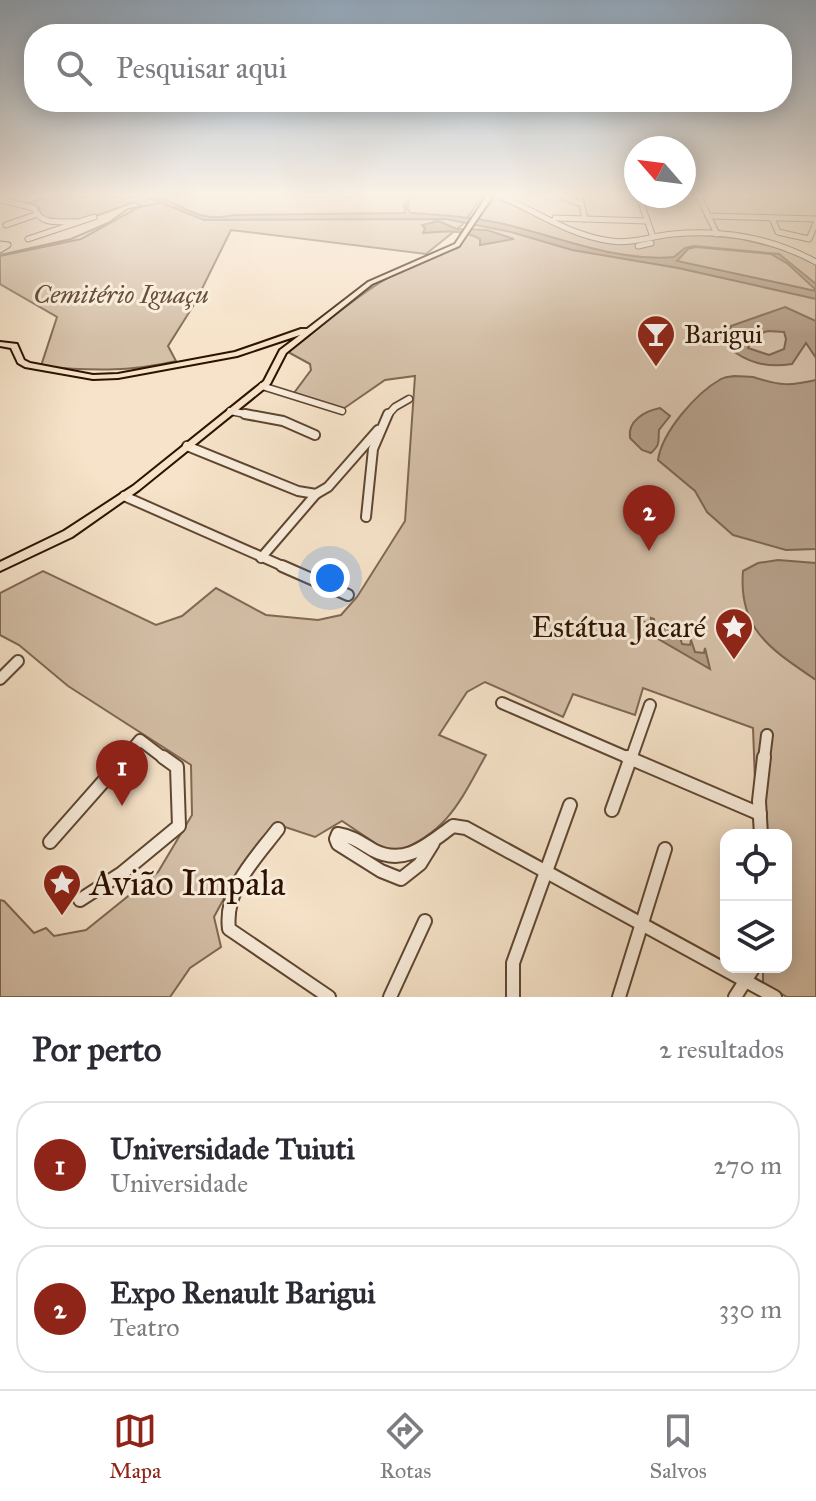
<!DOCTYPE html>
<html lang="pt">
<head>
<meta charset="utf-8">
<style>
	:root { --surface:#fff; --page:#f2f2f3; --text:#2b2b33; --muted:#7c7c81; --line:#e1e1e2; --accent:#8f2418 }
	body { margin:0; font-family:"IM FELL Great Primer",serif; background:var(--page); color:var(--text) }
	.controls { position:absolute; right:24px; bottom:24px; display:grid; overflow:hidden; border-radius:16px; box-shadow:0 4px 20px #0003 }
	.controls button { width:72px; height:72px; display:grid; place-items:center; padding:0; border:0; border-bottom:2px solid var(--line); background:var(--surface); color:var(--text); font:40px sans-serif }
	.compass { position:absolute; left:624px; top:136px; width:72px; height:72px; border-radius:50%; background:var(--surface); box-shadow:0 4px 20px #0003; rotate:298deg }
	.you { position:absolute; left:330px; top:578px; width:28px; height:28px; margin:-20px; border:6px solid #fff; border-radius:50%; background:#1a73e8; box-shadow:0 0 0 12px #1a73e833 }
	.badge { display:grid; place-items:center; width:52px; height:52px; border-radius:50%; background:var(--accent); color:#fff; font-size:26px; font-weight:700 }
	.pin { position:absolute; translate:-50% -66px; filter:drop-shadow(0 2px 4px #0008) }
	.pin::after { content:''; position:absolute; top:42px; width:28px; height:24px; background:inherit; clip-path:polygon(0 0,100% 0,50% 100%) }
	.list { margin:0; padding:0; list-style:none }
	h2 { display:flex; justify-content:space-between; align-items:center; height:104px; margin:0; padding:0 32px; font-size:34px }
	h2 small { font-size:26px; font-weight:400; color:var(--muted) }
	.list li { display:grid; grid-template-columns:52px 1fr auto; gap:24px; align-items:center; box-sizing:border-box; height:128px; margin:0 16px 16px; padding:0 16px; border:2px solid var(--line); border-radius:32px }
	.list b { display:block; font-size:30px; white-space:nowrap }
	.list p { margin:0; font-size:26px; white-space:nowrap; color:var(--muted) }
	.list em { font-size:26px; font-style:normal; color:var(--muted) }
	.icon { flex:none; width:44px; height:44px; fill:none; stroke:currentColor; stroke-width:2; stroke-linecap:round; stroke-linejoin:round }
	.map { position:relative; flex:none; width:816px; height:997px; overflow:hidden }
	.search { position:absolute; background:var(--surface); box-shadow:0 4px 20px #0003; left:24px; right:24px; top:24px; height:88px; display:flex; align-items:center; gap:20px; box-sizing:border-box; padding:0 28px; border-radius:32px; color:var(--muted); font-size:30px }
	.sheet { height:392px; background:var(--surface) }
	nav { display:flex; justify-content:space-around; align-items:center; box-sizing:border-box; height:112px; border-top:2px solid var(--line); background:var(--surface); font-size:22px; color:var(--muted) }
	nav a { display:grid; justify-items:center; gap:4px }
	nav .on { color:var(--accent) }
	.map>svg:first-child { display:block }
</style>
</head>
<body>
<div class="map">
<svg width="816" height="997" viewBox="0 0 816 997">
	<rect width="100%" height="100%" fill="#f6e3c9"/>
	<filter id="stains"><feTurbulence type="fractalNoise" baseFrequency=".0025" numOctaves="4"/><feColorMatrix values="0 0 0 0 .2 0 0 0 0 .09 0 0 0 0 .02 0 0 0 .5 -.17"/></filter>
	<radialGradient id="worn" r=".72"><stop offset=".6" stop-color="#630" stop-opacity="0"/><stop offset="1" stop-color="#630" stop-opacity=".3"/></radialGradient>
	<!-- green -->
	<g fill="#d4bfa7" stroke="#806854" stroke-width="2">
		<path d="M47,197H482L462,225L426,254L231,230L195,303L168,346L176,361C131,372 87,371 41,366L57,317L0,284V256L81,239L141,206L134,202C106,212 70,230 40,217L39,208L25,204Z"/>
		<path d="M492,197L606,242L690,234L738,238L795,252L816,264V997H787L763,983V967H786V835H757L753,728L643,688L635,715L573,694L563,717L485,682L467,692L439,735L486,755C460,801 449,831 396,852L378,845L342,821L315,837L276,824L236,876L214,917L221,947L190,968L170,997H0V900L4,901L34,933L46,928L54,936L86,930L158,872L192,815L191,765L68,686L19,645L0,635V593L43,571L156,625L182,616L216,588L266,615L318,620L341,615L357,597L405,521L415,376L385,380L343,409L294,393L311,370L310,364L288,352C342,310 390,265 458,248L476,216L491,204L489,199Z"/>
	</g>
	<!-- water -->
	<g fill="#b29c85" stroke="#7d6550" stroke-width="2" fill-rule="evenodd">
		<path d="M147,197C182,197 189,225 235,215L405,213L404,205L411,197L407,208L411,213C442,215 474,217 504,224C559,237 616,262 674,257L685,248L694,246L779,254L816,284V290L788,264L771,254L696,247L688,249L677,261L816,291V299L678,268L572,250L511,232L446,219L204,220Z"/>
		<path d="M438,221L457,229L487,230L514,239L480,245V239C462,229 442,231 423,233L425,228L422,225Z"/>
		<path d="M785,307L816,321V358L806,343L792,364C767,368 747,363 728,347L731,326ZM768,331L784,332L786,339L784,349L769,355L748,348L755,335Z"/>
		<path d="M753,377C781,386 790,386 816,380V549L786,550L733,535L707,512L695,491L658,460C662,432 696,393 721,379C730,374 743,377 753,377Z"/>
		<path d="M660,408L670,416L659,430C658,441 661,444 651,453L642,450L630,438C627,421 645,411 660,408Z"/>
		<path d="M778,560L816,563V680C772,650 738,630 743,571L758,563Z"/>
		<polygon points="641,618 644,622 651,623 651,618 654,619 656,629 664,630 667,626 669,637 677,637 676,633 679,633 682,644 690,645 691,640 695,652 704,653 705,648 710,669 643,630"/>
	</g>
	<g fill="none" stroke-linecap="round" stroke-linejoin="round">
		<!-- stream -->
		<polyline stroke="#7d6550" stroke-width="2" points="0,255 71,239 108,223 128,209 160,203"/>
		<defs>
			<g id="minor-far4">
				<path d="M503,197C538,213 572,236 611,241C632,244 652,236 673,234C722,229 772,238 816,262"/>
				<polyline points="563,197 581,204"/>
				<polyline points="580,197 585,219"/>
				<polyline points="639,197 653,237"/>
				<polyline points="699,197 717,234"/>
				<path d="M0,200L34,208C41,226 59,221 77,222"/>
				<polyline points="708,216 816,219"/>
				<polyline points="555,218 647,221"/>
				<polyline points="772,218 778,232 809,239 816,223"/>
				<polyline points="6,225 38,214"/>
				<polyline points="28,239 94,217"/>
				<polyline points="0,244 8,245 0,250"/>
				<polyline points="638,246 651,243"/>
			</g>
			<g id="minor-far3">
				<polyline points="262,386 342,411"/>
				<polyline points="230,411 256,416"/>
				<polyline points="387,416 395,407 409,399"/>
			</g>
			<g id="minor-far2">
				<polyline points="245,414 283,421 315,435"/>
				<polyline points="187,446 298,491 316,494 328,487 378,430"/>
				<polyline points="124,496 287,568"/>
				<polyline points="366,517 373,449 388,414"/>
				<polyline points="261,558 316,494"/>
			</g>
			<g id="minor-far1">
				<polyline points="282,566 348,595"/>
				<polyline points="0,679 18,661"/>
				<polyline points="502,703 631,759"/>
				<polyline points="124,759 140,740 165,759"/>
				<polyline points="631,759 650,705"/>
				<polyline points="764,759 767,735"/>
			</g>
			<g id="minor">
				<polyline points="627,757 760,814"/>
				<polyline points="612,810 631,757"/>
				<path d="M278,829C255,859 224,889 229,929L329,997"/>
				<polyline points="761,835 759,801 764,757"/>
				<polyline points="50,842 125,757"/>
				<path d="M433,843L420,864L401,879L381,871L338,844L336,839L338,834C352,836 361,843 373,850C405,867 428,844 453,826L466,828L775,997"/>
				<polyline points="80,900 122,873 179,826 177,767 163,757"/>
				<polyline points="390,997 425,921"/>
				<polyline points="513,997 513,963 570,805"/>
				<polyline points="619,997 665,849"/>
				<polyline points="735,997 754,967"/>
			</g>
			<polygon id="major" points="486,197 492,197 459,246 372,284 286,353 270,384 139,490 72,537 0,571 0,562 64,531 133,486 264,381 280,350 300,335 237,356 118,378 93,379 25,367 18,363 11,348 0,346 0,342 17,344 24,360 30,363 93,375 118,374 235,352 301,329 307,329 368,282 455,244"/>
		</defs>
		<!-- minor-far4 casing -->
		<use href="#minor-far4" stroke="#5f4632" stroke-width="7"/>
		<!-- minor-far3 casing -->
		<use href="#minor-far3" stroke="#5f4632" stroke-width="9"/>
		<!-- minor-far2 casing -->
		<use href="#minor-far2" stroke="#5f4632" stroke-width="12"/>
		<!-- minor-far1 casing -->
		<use href="#minor-far1" stroke="#5f4632" stroke-width="14"/>
		<!-- minor casing -->
		<use href="#minor" stroke="#5f4632" stroke-width="16"/>
		<!-- major casing -->
		<use href="#major" stroke="#2d1200" stroke-width="4"/>
		<!-- minor-far4 -->
		<use href="#minor-far4" stroke="#f9eddc" stroke-width="5"/>
		<!-- minor-far3 -->
		<use href="#minor-far3" stroke="#f9eddc" stroke-width="6"/>
		<!-- minor-far2 -->
		<use href="#minor-far2" stroke="#f9eddc" stroke-width="8"/>
		<!-- minor-far1 -->
		<use href="#minor-far1" stroke="#f9eddc" stroke-width="10"/>
		<!-- minor -->
		<use href="#minor" stroke="#f9eddc" stroke-width="12"/>
		<!-- major -->
		<use href="#major" fill="#f6e3c9" fill-rule="evenodd"/>
	</g>
	<!-- sky -->
	<linearGradient id="sky" x2="0" y2="1"><stop stop-color="#92aac0"/><stop offset="0.58" stop-color="#fbf2e7"/><stop offset="1" stop-color="#fbf2e7" stop-opacity="0"/></linearGradient>
	<rect width="816" height="337" fill="url(#sky)"/>
	<!-- icons -->
	<defs>
		<symbol id="bar-pin" viewBox="-11 -11 22 30"><path d="M0 17L-7.5 6A9.5 9.5 0 1 1 7.5 6Z" fill="#8f2418" stroke="#f9eddc"/><path d="M-6-5H6L.8 .8V4.5H3.5V6h-7V4.5H-.8V.8Z" fill="#fff"/></symbol>
		<symbol id="sight-pin" viewBox="-11 -11 22 30"><path d="M0 17L-7.5 6A9.5 9.5 0 1 1 7.5 6Z" fill="#8f2418" stroke="#f9eddc"/><path d="M0-6L1.8-2.2L6-1.7L2.9 1.2L3.7 5.4L0 3.3L-3.7 5.4L-2.9 1.2L-6-1.7L-1.8-2.2Z" fill="#fff"/></symbol>
	</defs>
	<g fill-rule="evenodd">
		<use href="#bar-pin" x="634" y="312" width="44" height="60"/>
		<use href="#sight-pin" x="712" y="605" width="44" height="60"/>
		<use href="#sight-pin" x="40" y="861" width="44" height="60"/>
	</g>
	<g text-anchor="middle" dominant-baseline="central" stroke-width="6" stroke-linejoin="round" paint-order="stroke">
		<!-- far-park labels -->
		<g font-size="26" font-style="italic" fill="#674f3a" stroke="#f9eddc">
			<text x="121" y="294">Cemitério Iguaçu</text>
		</g>
		<!-- far-poi labels -->
		<g font-size="26" fill="#2d1200" stroke="#f9eddc" text-anchor="start">
			<text x="684" y="334">Barigui</text>
		</g>
		<!-- poi labels -->
		<g font-size="30" fill="#2d1200" stroke="#f9eddc" text-anchor="end">
			<text x="706" y="627">Estátua Jacaré</text>
		</g>
		<!-- near-poi labels -->
		<g font-size="36" fill="#2d1200" stroke="#f9eddc" text-anchor="start">
			<text x="90" y="883">Avião Impala</text>
		</g>
	</g>
	<rect width="100%" height="100%" filter="url(#stains)"/>
	<rect width="100%" height="100%" fill="url(#worn)"/>
</svg>
<div class="controls">
<button><svg class="icon" aria-label="locate" viewBox="0 0 24 24"><circle cx="12" cy="12" r="6"/><path d="M12 2v4M12 18v4M2 12h4M18 12h4"/></svg></button>
<button><svg class="icon" aria-label="layers" viewBox="0 0 24 24"><path d="M12 4l9 5-9 5-9-5zM3 14l9 5 9-5"/></svg></button>
</div>
<svg class="compass" viewBox="-18 -18 36 36"><path d="M0-13l5 13h-10z" fill="#e53935"/><path d="M0 13l5-13h-10z" fill="#7c7c81"/></svg>
<div class="you"></div>
<div class="pin badge" style="left:122px;top:806px">1</div>
<div class="pin badge" style="left:649px;top:551px">2</div>
<div class="search"><svg class="icon" aria-label="search" viewBox="0 0 24 24"><circle cx="10" cy="10" r="6"/><path d="M15 15l6 6"/></svg>Pesquisar aqui</div>
</div>
<section class="sheet">
<h2>Por perto<small>2 resultados</small></h2>
<ul class="list">
<li><span class="badge">1</span><div><b>Universidade Tuiuti</b><p>Universidade</p></div><em>270 m</em></li>
<li><span class="badge">2</span><div><b>Expo Renault Barigui</b><p>Teatro</p></div><em>330 m</em></li>
</ul>
</section>
<nav>
<a class="on"><svg class="icon" aria-label="map" viewBox="0 0 24 24"><path d="M3 6l6-2 6 2 6-2v14l-6 2-6-2-6 2zM9 4v14M15 6v14"/></svg>Mapa</a>
<a><svg class="icon" aria-label="directions" viewBox="0 0 24 24"><path d="M12 3l9 9-9 9-9-9zM9 14v-3h6M13 9l2 2-2 2"/></svg>Rotas</a>
<a><svg class="icon" aria-label="saved" viewBox="0 0 24 24"><path d="M7 4h10v16l-5-4-5 4z"/></svg>Salvos</a>
</nav>
</body>
</html>
